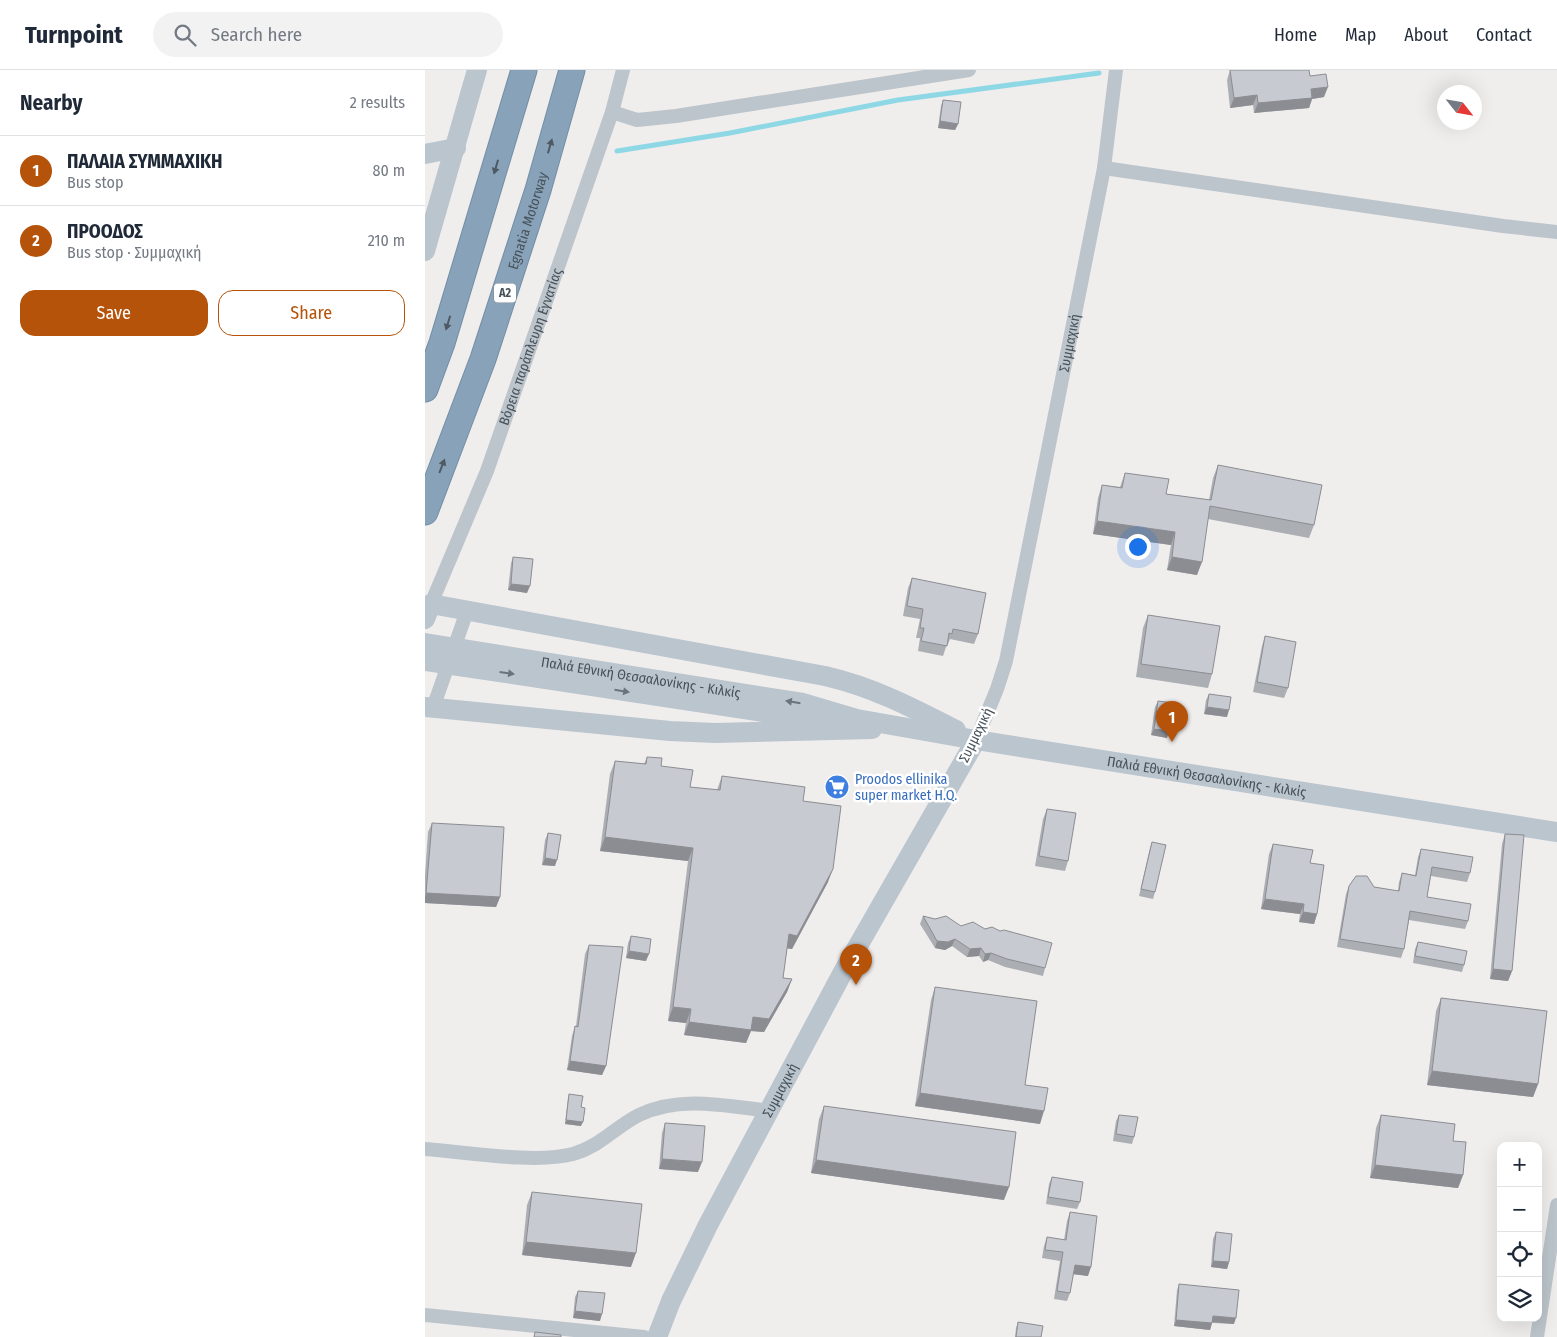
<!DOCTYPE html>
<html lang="en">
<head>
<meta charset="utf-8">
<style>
	:root { --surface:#fff; --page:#f2f2f3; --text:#1f2937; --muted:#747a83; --line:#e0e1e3; --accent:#b45309 }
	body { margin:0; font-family:"Fira Sans Condensed",sans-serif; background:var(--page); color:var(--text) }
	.controls { position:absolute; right:15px; bottom:15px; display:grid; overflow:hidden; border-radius:10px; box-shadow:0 5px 20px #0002 }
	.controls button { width:45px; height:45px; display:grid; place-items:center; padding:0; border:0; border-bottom:1px solid var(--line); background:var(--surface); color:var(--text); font:25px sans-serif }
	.compass { position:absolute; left:1012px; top:15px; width:45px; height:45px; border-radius:50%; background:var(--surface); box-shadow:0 5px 20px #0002; rotate:121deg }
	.you { position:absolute; left:712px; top:476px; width:18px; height:18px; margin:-12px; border:4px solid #fff; border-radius:50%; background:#1a73e8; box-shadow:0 0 0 8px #1a73e833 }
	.badge { display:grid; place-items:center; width:32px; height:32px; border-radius:50%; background:var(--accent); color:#fff; font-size:16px; font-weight:700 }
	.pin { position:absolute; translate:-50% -41px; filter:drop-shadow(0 1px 2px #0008) }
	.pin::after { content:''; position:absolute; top:26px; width:18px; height:15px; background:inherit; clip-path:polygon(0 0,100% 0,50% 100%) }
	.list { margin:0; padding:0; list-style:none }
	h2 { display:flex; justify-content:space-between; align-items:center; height:65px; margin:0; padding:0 20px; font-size:21px }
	h2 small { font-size:16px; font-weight:400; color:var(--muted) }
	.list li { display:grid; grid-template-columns:32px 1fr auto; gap:15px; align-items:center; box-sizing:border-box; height:70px; padding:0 20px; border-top:1px solid var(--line) }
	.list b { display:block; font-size:19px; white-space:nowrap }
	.list p { margin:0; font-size:16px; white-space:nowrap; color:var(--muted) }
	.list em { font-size:16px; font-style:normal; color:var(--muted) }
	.actions { display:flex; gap:10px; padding:15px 20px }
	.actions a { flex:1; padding:11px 0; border:1px solid var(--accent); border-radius:15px; text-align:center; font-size:18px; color:var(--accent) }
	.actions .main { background:var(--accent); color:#fff }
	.icon { flex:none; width:28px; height:28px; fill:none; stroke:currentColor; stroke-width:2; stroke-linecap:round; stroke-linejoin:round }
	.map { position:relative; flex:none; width:1132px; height:1267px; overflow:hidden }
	header { display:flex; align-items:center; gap:30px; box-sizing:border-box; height:70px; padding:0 25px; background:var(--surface); border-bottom:1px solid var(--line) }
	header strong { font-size:24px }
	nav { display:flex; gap:28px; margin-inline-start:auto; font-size:18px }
	.search { width:350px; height:45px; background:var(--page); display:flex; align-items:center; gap:12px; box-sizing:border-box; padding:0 18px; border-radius:28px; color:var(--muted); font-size:19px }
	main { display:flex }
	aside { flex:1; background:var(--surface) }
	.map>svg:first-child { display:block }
</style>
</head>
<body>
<header>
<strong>Turnpoint</strong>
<div class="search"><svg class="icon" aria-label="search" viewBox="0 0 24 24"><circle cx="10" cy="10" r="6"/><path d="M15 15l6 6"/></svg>Search here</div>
<nav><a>Home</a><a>Map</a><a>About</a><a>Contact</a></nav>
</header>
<main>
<aside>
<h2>Nearby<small>2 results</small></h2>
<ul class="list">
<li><span class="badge">1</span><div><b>ΠΑΛΑΙΑ ΣΥΜΜΑΧΙΚΗ</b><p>Bus stop</p></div><em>80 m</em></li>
<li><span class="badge">2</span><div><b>ΠΡΟΟΔΟΣ</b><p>Bus stop · Συμμαχική</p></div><em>210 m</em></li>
</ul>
<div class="actions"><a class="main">Save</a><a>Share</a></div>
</aside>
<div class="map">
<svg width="1132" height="1267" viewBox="0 0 1132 1267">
	<rect width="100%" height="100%" fill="#f0eded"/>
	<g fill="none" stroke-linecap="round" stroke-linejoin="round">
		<!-- stream -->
		<polyline stroke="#8ed8e5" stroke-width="5" points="192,81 305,63 473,30 674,3"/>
		<defs>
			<g id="highway">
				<polyline points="0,319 17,273 99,0"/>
				<path id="s5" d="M0,442L58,289L113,120L147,0"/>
			</g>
		</defs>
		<!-- highway casing -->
		<use href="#highway" stroke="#738ea5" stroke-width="27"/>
		<!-- street -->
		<g stroke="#bcc5cb" stroke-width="14">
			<polyline points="187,42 212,50 251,46 544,0"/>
			<polyline points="679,98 1078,156 1132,162"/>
			<path id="s1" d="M6,534L62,401L187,42L198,0"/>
			<polyline points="8,638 42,541"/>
			<path id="s2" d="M551,670L572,619L581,591L679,98L691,0"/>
			<path d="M0,1079C42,1082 110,1094 148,1084C176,1076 190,1057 214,1045C255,1025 301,1036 345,1041"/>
			<polyline points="0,1245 219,1267"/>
			<polyline points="1112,1267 1132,1135"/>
		</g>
		<!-- secondary -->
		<g stroke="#bac5ce" stroke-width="20">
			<polyline points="0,84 31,78"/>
			<polyline points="0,181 52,0"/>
			<path d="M0,549L6,534L400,606C448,617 488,638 531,660"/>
			<path id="s3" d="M37,579L378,633L432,649L551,670L1132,762"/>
			<polyline points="34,596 377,648 397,648"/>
			<polyline points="0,637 245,661 290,663 447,659"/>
			<path id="s4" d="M232,1267L246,1231L283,1155L418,902L551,670"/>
		</g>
		<!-- highway -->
		<use href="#highway" stroke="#88a3b9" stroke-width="25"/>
		<!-- secondary-bridge -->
		<g stroke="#bac5ce" stroke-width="20">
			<polyline points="0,573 37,579"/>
			<polyline points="0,591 34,596"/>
		</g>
	</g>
	<!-- wall -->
	<g fill="#abaeb3">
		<polygon points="805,0 885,6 899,27 887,29 884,38 829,43 828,35 805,38 802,10"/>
		<polygon points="518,30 533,54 530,60 513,58 516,36"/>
		<polygon points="793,395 889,455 884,468 783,449 772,505 742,500 746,475 668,464 673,428 677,415 695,417 700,403 741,424 784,430 788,408"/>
		<polygon points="88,487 102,523 83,520 86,493"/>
		<polygon points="487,508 553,564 549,574 525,569 523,574 522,574 518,586 493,581 495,568 491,568 495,549 478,546 483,518"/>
		<polygon points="723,545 787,604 783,618 711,607 718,558"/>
		<polygon points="840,566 863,618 859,628 828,622 837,576"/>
		<polygon points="784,624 802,647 779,644 781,630"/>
		<polygon points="733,631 742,668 726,665 730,637"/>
		<polygon points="222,687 265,717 292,720 297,706 378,731 403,812 367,879 362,878 358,908 367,909 362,922 339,962 326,961 321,973 259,965 261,953 243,951 263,791 175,781 185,704 190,691 219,694"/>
		<polygon points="622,739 643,791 640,801 610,796 618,749"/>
		<polygon points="7,753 75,827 71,837 0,833 0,805 3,762"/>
		<polygon points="123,763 130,796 117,795 120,770"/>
		<polygon points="1080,764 1087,901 1083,911 1065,909 1077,774"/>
		<polygon points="727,772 730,822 728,829 714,826 725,778"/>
		<polygon points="848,774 885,793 892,844 889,854 874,852 875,844 836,839 844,784"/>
		<polygon points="996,779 1045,803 1042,812 1006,806 1002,827 1043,851 1040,859 984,850 979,879 976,888 912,877 921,824 924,816 949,817 973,821 974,812 977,803 990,805 993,787"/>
		<polygon points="498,846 536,856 620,898 618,906 580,897 563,890 558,892 554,886 542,887 527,876 520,880 510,878 495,854"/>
		<polygon points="206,866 221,891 201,888 203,873"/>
		<polygon points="993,872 1039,895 1037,902 988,893 990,879"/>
		<polygon points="164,875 181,996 177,1005 142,1000 147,966 150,956 151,956 160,884"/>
		<polygon points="510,917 615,1054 490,1036 506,930"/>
		<polygon points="1016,928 1113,1014 1108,1027 1002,1015 1011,941"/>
		<polygon points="144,1024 156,1037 156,1056 140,1054 143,1028"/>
		<polygon points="399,1036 579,1130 386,1103 394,1049"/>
		<polygon points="694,1045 709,1067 707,1074 688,1071 691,1051"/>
		<polygon points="956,1045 1028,1071 1038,1105 1033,1118 945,1108 951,1058"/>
		<polygon points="240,1053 273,1102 234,1099 237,1063"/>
		<polygon points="627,1107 655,1132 652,1139 621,1134 624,1114"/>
		<polygon points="107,1122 206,1197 97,1185 102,1135"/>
		<polygon points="645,1142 663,1206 648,1204 645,1223 642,1231 629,1229 635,1191 617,1188 619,1176 622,1167 639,1170 642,1151"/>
		<polygon points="791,1162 804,1192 802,1199 786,1197 788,1169"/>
		<polygon points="754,1214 809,1254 787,1253 785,1260 749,1256 752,1220"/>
		<polygon points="153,1221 175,1251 148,1248 150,1227"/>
		<polygon points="593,1252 616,1267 590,1267 591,1258"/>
	</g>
	<!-- shaded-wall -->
	<g fill="#8b8d92">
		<polygon points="903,17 899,27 887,29 884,38 829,43 833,33 886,19"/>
		<polygon points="832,25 828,35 805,38 809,28"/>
		<polygon points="515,51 533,54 530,60 513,58"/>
		<polygon points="672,451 750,462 746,475 668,464"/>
		<polygon points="747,487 777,492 772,505 742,500"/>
		<polygon points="86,514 105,516 102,523 83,520"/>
		<polygon points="782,637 804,640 802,647 779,644"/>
		<polygon points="729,659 744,661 742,668 726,665"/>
		<polygon points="180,767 268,778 263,791 175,781"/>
		<polygon points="120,788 132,790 130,796 117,795"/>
		<polygon points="408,799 403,812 367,879 359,878 364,864"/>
		<polygon points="1,823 75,827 71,837 0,833 0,827"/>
		<polygon points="840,829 879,834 875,844 836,839"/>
		<polygon points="878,842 892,844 889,854 874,852"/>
		<polygon points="530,869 527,876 520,880 510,878 512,871"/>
		<polygon points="556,878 554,886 542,887 545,879"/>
		<polygon points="204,881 224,884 221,891 201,888"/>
		<polygon points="566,883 563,890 558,892 560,884"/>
		<polygon points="1068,899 1087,901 1083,911 1065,909"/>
		<polygon points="367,909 362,922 339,962 326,961 321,973 259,965 264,952 328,947"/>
		<polygon points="248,937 266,939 261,953 243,951"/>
		<polygon points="145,991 181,996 177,1005 142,1000"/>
		<polygon points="1007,1001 1113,1014 1108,1027 1002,1015"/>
		<polygon points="495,1023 619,1041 615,1054 490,1036"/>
		<polygon points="141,1050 158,1052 156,1056 140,1054"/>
		<polygon points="237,1089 277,1092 273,1102 234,1099"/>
		<polygon points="391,1090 584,1117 579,1130 386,1103"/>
		<polygon points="950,1095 1038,1105 1033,1118 945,1108"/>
		<polygon points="101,1172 211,1183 206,1197 97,1185"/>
		<polygon points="788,1191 804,1192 802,1199 786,1197"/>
		<polygon points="650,1195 666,1197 663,1206 647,1204"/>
		<polygon points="150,1241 177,1244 175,1251 148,1248"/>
		<polygon points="788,1246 811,1248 809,1254 786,1252"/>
		<polygon points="751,1250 787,1253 785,1260 749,1256"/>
	</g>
	<!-- building -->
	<g fill="#c7cad0" stroke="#8b8d92">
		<polygon points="805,0 884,0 885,6 901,4 903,17 886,19 887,28 833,33 832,25 809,28"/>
		<polygon points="518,30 536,32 533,54 515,51"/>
		<polygon points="793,395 897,415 889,455 785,436 777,492 747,487 750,462 672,451 677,415 697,418 700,403 744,409 741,424 786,430"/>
		<polygon points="88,487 108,489 105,516 86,514"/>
		<polygon points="487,508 561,523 553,564 528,559 527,564 524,563 522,576 496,571 499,558 495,558 498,539 482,536"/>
		<polygon points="723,545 795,556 787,604 716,594"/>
		<polygon points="840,566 871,572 863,618 832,612"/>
		<polygon points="784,624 806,627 804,640 782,637"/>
		<polygon points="733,631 749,633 744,661 729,659"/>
		<polygon points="222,687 237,688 236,696 268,700 265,717 295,720 297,706 380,717 378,731 416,736 408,799 372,866 364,864 358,908 367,909 344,949 328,947 326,960 264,952 266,939 248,937 268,778 180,767 190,691 221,694"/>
		<polygon points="622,739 651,743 643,791 614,786"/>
		<polygon points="7,753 79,757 75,827 1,823"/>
		<polygon points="123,763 136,765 132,790 120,788"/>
		<polygon points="1080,764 1099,765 1087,901 1068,899"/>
		<polygon points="727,772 741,775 730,822 716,819"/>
		<polygon points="848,774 888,780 885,793 899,795 892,844 878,842 879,834 840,829"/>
		<polygon points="996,779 1048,787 1045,803 1007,797 1002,827 1046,834 1043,851 985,841 979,879 915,869 924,816 931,806 942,806 949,817 974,821 977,803 991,806"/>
		<polygon points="498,846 510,849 521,846 536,856 548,852 560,859 567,857 575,861 579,860 627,873 620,898 582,889 566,883 560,884 556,878 545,879 530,869 523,872 512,871"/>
		<polygon points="206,866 226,869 224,884 204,881"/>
		<polygon points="993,872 1042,881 1039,895 990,886"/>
		<polygon points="164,875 198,877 181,996 145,991 150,956 153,957"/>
		<polygon points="510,917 612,931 600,1015 623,1018 619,1041 495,1023"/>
		<polygon points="1016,928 1122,941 1113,1014 1007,1001"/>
		<polygon points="144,1024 158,1026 156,1037 160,1038 158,1052 141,1050"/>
		<polygon points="399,1036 591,1062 584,1117 391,1090"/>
		<polygon points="694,1045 713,1047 709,1067 691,1064"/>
		<polygon points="956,1045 1030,1054 1028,1071 1041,1072 1038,1105 950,1095"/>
		<polygon points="240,1053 280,1056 277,1092 237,1089"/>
		<polygon points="627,1107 658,1112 655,1132 623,1127"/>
		<polygon points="107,1122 217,1134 211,1183 101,1172"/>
		<polygon points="645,1142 672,1146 666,1197 650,1195 645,1223 632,1221 638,1182 620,1180 622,1167 641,1170"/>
		<polygon points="791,1162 807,1164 804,1192 788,1191"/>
		<polygon points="754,1214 814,1220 811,1248 788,1246 787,1253 751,1250"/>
		<polygon points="153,1221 180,1223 177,1244 150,1241"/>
		<polygon points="593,1252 618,1256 616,1267 591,1267"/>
		<polygon points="110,1262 136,1265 136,1267 109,1267"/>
	</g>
	<!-- one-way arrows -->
	<defs><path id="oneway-solid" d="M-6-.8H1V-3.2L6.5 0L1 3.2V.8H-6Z" transform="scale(1.25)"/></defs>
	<g fill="#4e5963">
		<use href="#oneway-solid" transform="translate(125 76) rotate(-74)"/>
		<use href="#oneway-solid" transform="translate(71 97) rotate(106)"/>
		<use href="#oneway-solid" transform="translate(23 253) rotate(107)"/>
		<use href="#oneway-solid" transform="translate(17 396) rotate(-69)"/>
	</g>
	<g fill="#6a747c">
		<use href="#oneway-solid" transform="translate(82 603) rotate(8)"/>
		<use href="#oneway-solid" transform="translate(197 621) rotate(9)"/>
		<use href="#oneway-solid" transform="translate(368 632) rotate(-171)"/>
	</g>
	<!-- icons -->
	<defs>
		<symbol id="supermarket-disc" viewBox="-11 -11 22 22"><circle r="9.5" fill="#3f7fe0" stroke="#fff"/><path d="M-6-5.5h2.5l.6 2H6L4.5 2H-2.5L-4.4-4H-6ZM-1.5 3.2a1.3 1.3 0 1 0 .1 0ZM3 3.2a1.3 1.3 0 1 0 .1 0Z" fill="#fff"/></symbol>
	</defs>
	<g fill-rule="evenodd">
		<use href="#supermarket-disc" x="398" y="703" width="28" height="28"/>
	</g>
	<g text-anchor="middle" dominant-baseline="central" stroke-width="5" stroke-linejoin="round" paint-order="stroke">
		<!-- shield labels -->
		<rect fill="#fff" stroke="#7e858b" stroke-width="1" x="69" y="213.5" width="22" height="19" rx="4"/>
		<g font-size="12" font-weight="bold" fill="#475159">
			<text x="80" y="223">Α2</text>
		</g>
		<!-- street labels -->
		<g font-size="14" fill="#475159" stroke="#fff">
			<text stroke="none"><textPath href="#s5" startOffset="309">Egnatia Motorway</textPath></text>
			<text stroke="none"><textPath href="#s2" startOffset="409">Συμμαχική</textPath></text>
			<text stroke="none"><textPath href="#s1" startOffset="276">Βόρεια παράπλευρη Εγνατίας</textPath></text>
			<text stroke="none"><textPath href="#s3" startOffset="181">Παλιά Εθνική Θεσσαλονίκης - Κιλκίς</textPath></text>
			<text transform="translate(551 665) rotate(-64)">Συμμαχική</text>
			<text stroke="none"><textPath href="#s3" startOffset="756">Παλιά Εθνική Θεσσαλονίκης - Κιλκίς</textPath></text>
			<text stroke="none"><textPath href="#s4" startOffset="276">Συμμαχική</textPath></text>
		</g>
		<!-- shop labels -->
		<g font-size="14" fill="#366cbe" stroke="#fff" text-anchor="start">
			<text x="430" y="709">Proodos ellinika<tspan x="430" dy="16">super market H.Q.</tspan></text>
		</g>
	</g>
</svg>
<div class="controls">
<button>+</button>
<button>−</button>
<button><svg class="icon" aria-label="locate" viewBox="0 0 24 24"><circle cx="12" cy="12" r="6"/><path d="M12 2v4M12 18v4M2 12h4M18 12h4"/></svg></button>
<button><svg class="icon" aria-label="layers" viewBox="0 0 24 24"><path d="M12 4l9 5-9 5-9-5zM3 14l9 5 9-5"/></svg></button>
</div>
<svg class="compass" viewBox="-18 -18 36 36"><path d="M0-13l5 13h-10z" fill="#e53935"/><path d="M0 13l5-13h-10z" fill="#747a83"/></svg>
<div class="you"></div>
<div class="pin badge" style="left:747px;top:672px">1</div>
<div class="pin badge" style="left:431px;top:915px">2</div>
</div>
</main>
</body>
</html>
